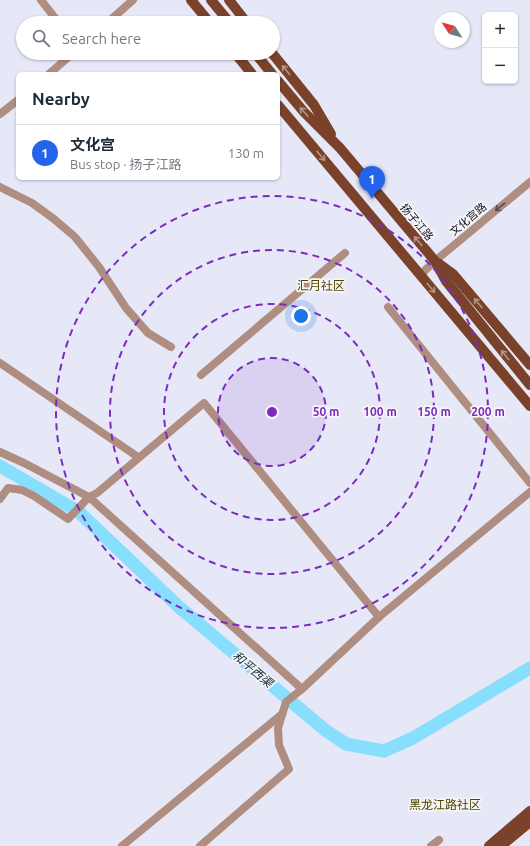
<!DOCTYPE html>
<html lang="en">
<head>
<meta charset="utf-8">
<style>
	:root { --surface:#fff; --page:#f2f2f3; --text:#1f2937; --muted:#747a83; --line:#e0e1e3; --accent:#2563eb }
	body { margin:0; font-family:Ubuntu,"Noto Sans SC",sans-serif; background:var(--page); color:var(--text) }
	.controls { position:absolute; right:12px; top:12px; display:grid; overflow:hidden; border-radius:6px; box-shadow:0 1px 3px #0004 }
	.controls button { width:36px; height:36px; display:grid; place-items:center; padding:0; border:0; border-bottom:1px solid var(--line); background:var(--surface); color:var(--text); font:20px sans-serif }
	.compass { position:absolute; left:434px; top:12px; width:36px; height:36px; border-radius:50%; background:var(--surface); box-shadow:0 1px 3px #0004; rotate:306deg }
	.you { position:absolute; left:301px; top:316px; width:14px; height:14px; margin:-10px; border:3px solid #fff; border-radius:50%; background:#1a73e8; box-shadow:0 0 0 6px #1a73e833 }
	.badge { display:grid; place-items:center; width:26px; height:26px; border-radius:50%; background:var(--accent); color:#fff; font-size:13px; font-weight:700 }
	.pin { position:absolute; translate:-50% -33px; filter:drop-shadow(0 1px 2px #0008) }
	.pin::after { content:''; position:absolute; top:21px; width:14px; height:12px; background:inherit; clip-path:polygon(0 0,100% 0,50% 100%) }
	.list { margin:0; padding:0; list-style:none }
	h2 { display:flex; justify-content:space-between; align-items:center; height:52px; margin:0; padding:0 16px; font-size:17px }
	h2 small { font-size:13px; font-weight:400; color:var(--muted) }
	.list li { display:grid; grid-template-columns:26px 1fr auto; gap:12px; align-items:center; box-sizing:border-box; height:56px; padding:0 16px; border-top:1px solid var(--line) }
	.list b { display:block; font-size:15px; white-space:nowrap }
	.list p { margin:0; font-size:13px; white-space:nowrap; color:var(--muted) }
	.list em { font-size:13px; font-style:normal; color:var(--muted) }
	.icon { flex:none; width:22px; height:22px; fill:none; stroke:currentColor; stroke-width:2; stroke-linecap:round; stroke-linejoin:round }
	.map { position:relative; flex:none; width:530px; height:846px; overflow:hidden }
	.search { position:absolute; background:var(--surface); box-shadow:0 1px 3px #0004; left:16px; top:16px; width:264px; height:44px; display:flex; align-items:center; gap:10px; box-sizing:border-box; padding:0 14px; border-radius:22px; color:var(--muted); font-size:15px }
	.panel { position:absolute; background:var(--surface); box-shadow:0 1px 3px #0004; left:16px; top:72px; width:264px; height:108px; border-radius:6px }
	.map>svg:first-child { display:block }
</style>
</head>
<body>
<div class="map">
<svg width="530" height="846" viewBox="0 0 530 846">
	<rect width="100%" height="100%" fill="#e7e8f7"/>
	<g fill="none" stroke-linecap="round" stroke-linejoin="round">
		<!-- river -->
		<polyline stroke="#87dffd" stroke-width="13" points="0,466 79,512 179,607 325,730 346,744 384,751 413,738 530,668"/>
		<!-- minor -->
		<g stroke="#af8e81" stroke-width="8">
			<polyline points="41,0 55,18"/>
			<polyline points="107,23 133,0"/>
			<polyline points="49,74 73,53"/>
			<polyline points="0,114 18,100"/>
			<polyline points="0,187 32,203 54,219 75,237 99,267 126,308 148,333 171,347"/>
			<polyline points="420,275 435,261 530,182"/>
			<polyline points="388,307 530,483"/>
			<polyline points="0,363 138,457"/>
			<polyline points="201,375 345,253"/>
			<polyline points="0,452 24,463 89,497 302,689"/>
			<polyline points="0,499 8,488 22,490 34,496 68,519 89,497 97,493 204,403 379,617"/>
			<polyline points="122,846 282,714"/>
			<polyline points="200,846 289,769 279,745 278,728 286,702 302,689 379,617 530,492"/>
			<polyline points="431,846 439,840"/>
		</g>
		<!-- major -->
		<g stroke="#7a422b" stroke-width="10">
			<polyline points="191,0 210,23"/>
			<polyline points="211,0 230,23"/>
			<polyline points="229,0 247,23"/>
			<polyline points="235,53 252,74"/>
			<polyline points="255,53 272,74"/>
			<polyline points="272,53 314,105 331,134"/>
			<polyline points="278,81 304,112 340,148 435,261 446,281 530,385"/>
			<polyline points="278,105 530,406"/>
			<polyline points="438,263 453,274 530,365"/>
			<polyline points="489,846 530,811"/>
			<polyline points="501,846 530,822"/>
		</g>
	</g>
	<!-- one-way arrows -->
	<defs><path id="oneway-shaft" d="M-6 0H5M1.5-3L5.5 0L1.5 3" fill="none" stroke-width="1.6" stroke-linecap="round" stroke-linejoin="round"/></defs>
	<g stroke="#b29386">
		<use href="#oneway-shaft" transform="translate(286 70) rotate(-129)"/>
		<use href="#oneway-shaft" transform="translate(304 112) rotate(-132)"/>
		<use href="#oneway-shaft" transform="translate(321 156) rotate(50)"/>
		<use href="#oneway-shaft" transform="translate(418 241) rotate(-130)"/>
		<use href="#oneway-shaft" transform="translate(431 288) rotate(50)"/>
		<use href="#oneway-shaft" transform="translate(478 303) rotate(-130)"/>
		<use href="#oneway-shaft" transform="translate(505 355) rotate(-129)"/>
	</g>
	<use stroke="#5a4b53" href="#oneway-shaft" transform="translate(500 207) rotate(140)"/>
	<!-- distance rings -->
	<circle cx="272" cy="412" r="54" fill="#7b2cbf" fill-opacity=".12"/>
	<g fill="none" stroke="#7b2cbf" stroke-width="2" stroke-dasharray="7 5">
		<circle cx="272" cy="412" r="54"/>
		<circle cx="272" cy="412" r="108"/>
		<circle cx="272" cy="412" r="162"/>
		<circle cx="272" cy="412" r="216"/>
	</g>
	<g text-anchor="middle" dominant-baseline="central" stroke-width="3.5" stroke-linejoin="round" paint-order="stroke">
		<!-- street labels -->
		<g font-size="11" fill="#15142e" stroke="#f6f6f6">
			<text transform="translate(468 219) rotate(-40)">文化宫路</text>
			<text transform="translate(417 222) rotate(50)">扬子江路</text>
		</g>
		<!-- neighbourhood labels -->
		<g font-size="12" fill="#4e4704" stroke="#f6f6f6">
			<text x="321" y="285">汇月社区</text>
			<text x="445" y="804">黑龙江路社区</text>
		</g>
		<!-- water labels -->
		<g font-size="12" font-style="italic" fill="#132e38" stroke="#f6f6f6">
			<text transform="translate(253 669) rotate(40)">和平西渠</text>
		</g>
	</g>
	<circle cx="272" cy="412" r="6" fill="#7b2cbf" stroke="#f6f6f6" stroke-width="2"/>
	<g font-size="12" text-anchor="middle" font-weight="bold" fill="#7b2cbf" stroke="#f6f6f6" stroke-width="3.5" stroke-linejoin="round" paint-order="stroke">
		<text x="326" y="416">50 m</text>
		<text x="380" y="416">100 m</text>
		<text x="434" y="416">150 m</text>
		<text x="488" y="416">200 m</text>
	</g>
</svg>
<div class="controls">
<button>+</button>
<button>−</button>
</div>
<svg class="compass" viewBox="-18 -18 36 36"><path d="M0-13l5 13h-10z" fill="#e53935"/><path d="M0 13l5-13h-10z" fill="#747a83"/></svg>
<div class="you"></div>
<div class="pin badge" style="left:372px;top:199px">1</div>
<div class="search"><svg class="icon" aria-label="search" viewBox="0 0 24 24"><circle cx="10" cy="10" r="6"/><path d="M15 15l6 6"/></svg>Search here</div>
<section class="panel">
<h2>Nearby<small></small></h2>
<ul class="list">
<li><span class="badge">1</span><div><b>文化宫</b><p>Bus stop · 扬子江路</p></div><em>130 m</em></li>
</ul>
</section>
</div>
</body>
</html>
